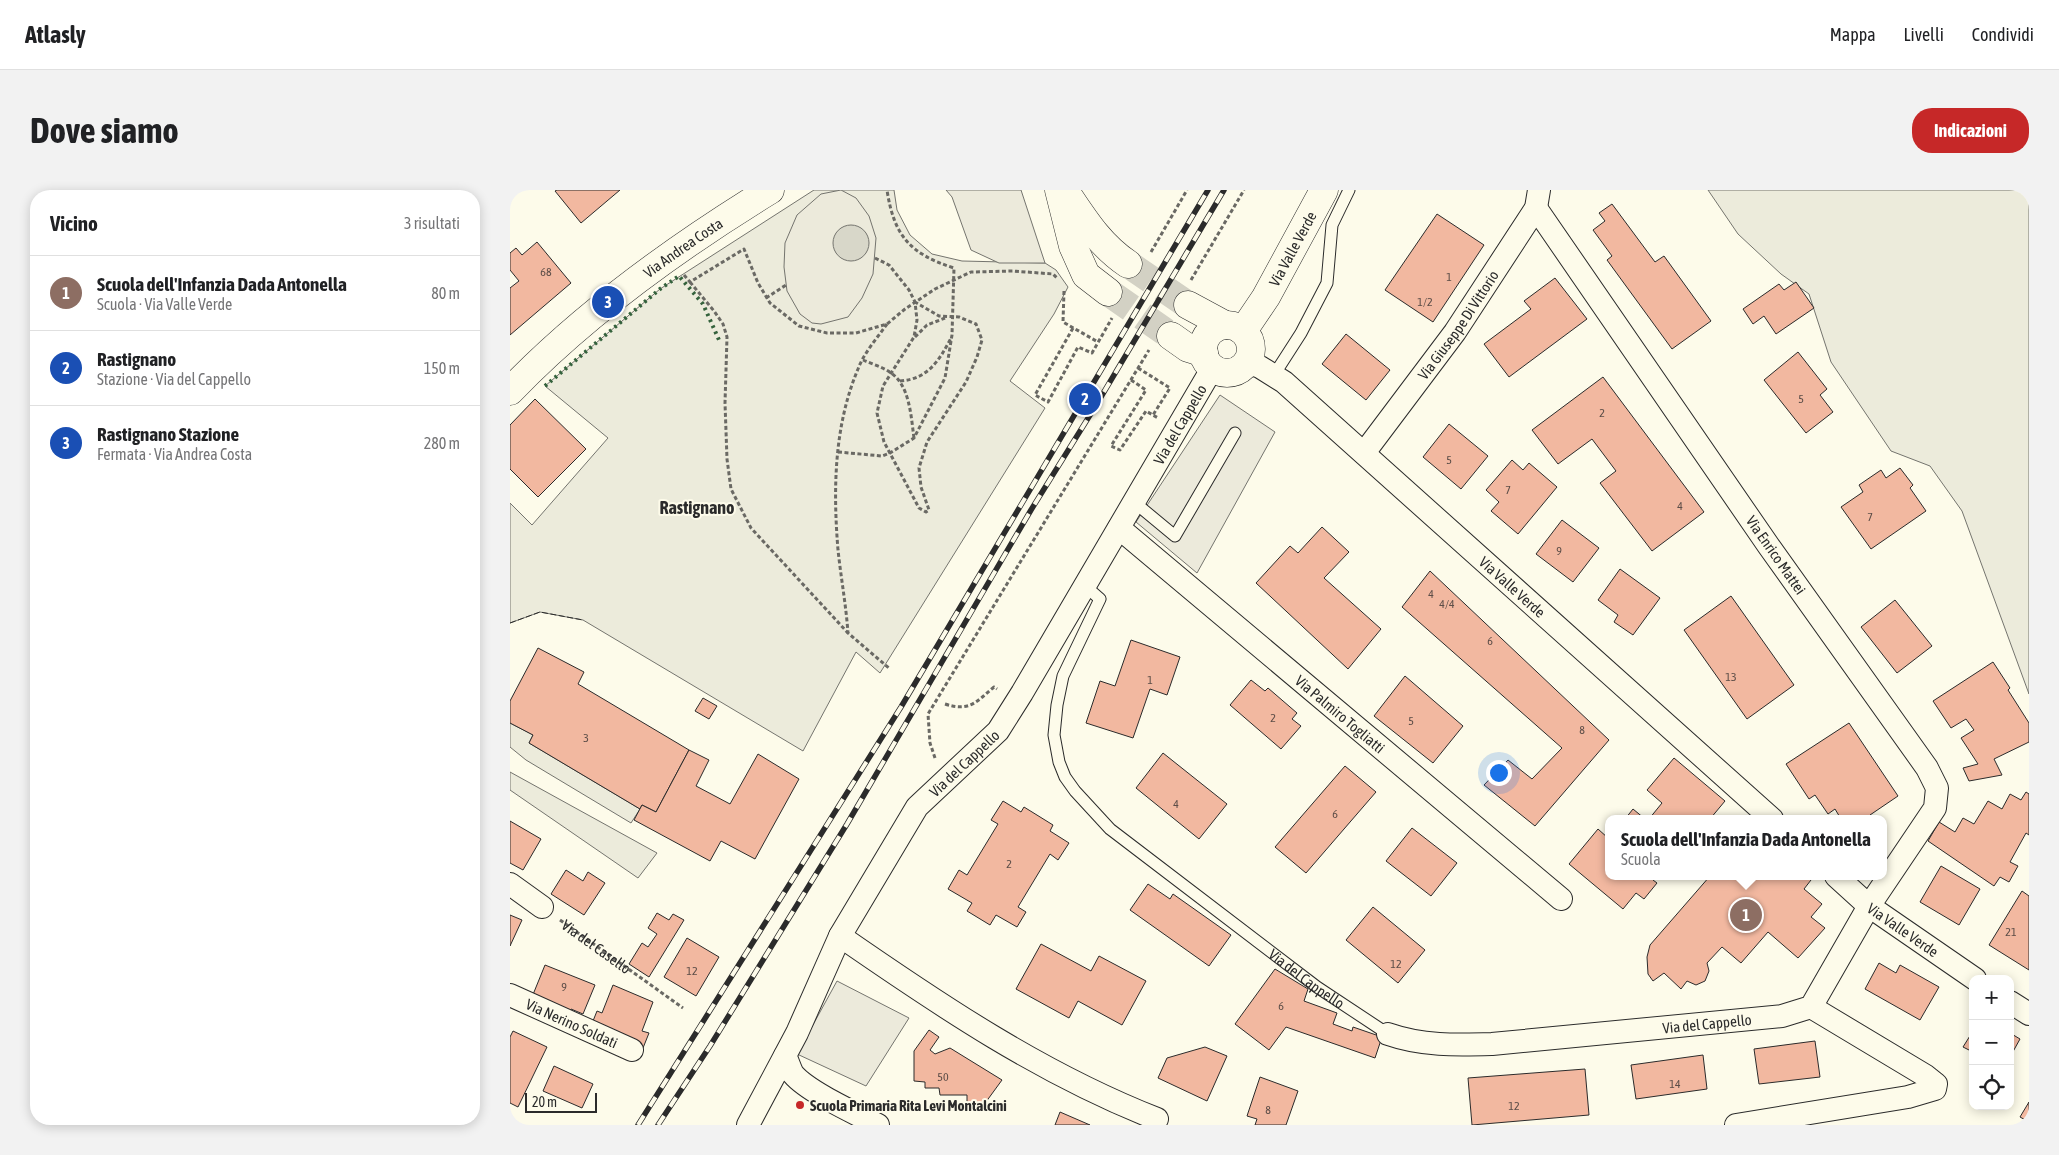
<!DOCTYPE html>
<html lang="it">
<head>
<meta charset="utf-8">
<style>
	:root { --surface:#fff; --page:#f2f2f2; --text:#202124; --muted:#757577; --line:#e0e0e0; --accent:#c62828 }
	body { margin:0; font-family:"Asap Condensed",sans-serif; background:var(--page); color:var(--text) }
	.controls { position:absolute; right:15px; bottom:15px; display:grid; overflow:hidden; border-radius:10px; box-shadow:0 2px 12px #0003 }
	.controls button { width:45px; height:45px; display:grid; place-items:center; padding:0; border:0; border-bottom:1px solid var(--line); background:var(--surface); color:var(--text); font:25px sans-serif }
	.scale { position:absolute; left:15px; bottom:12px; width:72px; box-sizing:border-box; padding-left:5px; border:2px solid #2b2b2b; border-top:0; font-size:14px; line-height:18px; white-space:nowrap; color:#2b2b2b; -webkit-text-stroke:4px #fdfbea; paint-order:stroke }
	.you { position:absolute; left:988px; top:582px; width:18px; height:18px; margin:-12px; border:4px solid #fff; border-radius:50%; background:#1a73e8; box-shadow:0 0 0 8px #1a73e833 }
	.badge { display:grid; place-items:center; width:32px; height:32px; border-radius:50%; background:var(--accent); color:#fff; font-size:16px; font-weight:700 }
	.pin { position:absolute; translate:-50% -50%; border:2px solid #fff; box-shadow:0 1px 5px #0006 }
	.popup { position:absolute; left:1095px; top:625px; width:282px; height:65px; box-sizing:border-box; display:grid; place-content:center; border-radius:10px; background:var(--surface); filter:drop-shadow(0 1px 4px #0005); font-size:16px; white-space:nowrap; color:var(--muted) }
	.popup b { font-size:19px; color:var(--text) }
	.popup::after { content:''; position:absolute; left:50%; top:100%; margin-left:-10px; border:10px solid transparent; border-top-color:var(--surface) }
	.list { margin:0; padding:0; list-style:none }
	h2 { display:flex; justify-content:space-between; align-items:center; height:65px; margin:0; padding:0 20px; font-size:21px }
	h2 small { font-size:16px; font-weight:400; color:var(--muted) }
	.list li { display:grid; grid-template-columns:32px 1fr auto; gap:15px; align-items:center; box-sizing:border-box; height:75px; padding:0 20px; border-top:1px solid var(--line) }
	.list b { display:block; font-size:19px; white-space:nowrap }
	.list p { margin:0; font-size:16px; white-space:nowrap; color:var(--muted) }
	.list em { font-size:16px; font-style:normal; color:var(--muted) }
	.icon { flex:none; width:28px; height:28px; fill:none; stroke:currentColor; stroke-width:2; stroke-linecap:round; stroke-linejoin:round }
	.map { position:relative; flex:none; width:1519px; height:935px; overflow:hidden; border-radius:20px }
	header { display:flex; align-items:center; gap:30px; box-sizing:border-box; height:70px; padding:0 25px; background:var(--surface); border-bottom:1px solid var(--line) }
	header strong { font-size:24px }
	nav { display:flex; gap:28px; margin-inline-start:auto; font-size:18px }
	.intro { display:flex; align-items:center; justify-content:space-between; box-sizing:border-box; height:120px; padding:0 30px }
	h1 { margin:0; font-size:35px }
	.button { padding:12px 22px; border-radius:20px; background:var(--accent); color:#fff; font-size:18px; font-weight:700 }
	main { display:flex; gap:30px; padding:0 30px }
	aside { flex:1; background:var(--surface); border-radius:20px; box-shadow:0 2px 12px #0003 }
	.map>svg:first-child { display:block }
</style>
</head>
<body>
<header>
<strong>Atlasly</strong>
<nav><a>Mappa</a><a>Livelli</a><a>Condividi</a></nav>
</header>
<div class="intro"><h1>Dove siamo</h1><a class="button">Indicazioni</a></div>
<main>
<aside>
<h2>Vicino<small>3 risultati</small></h2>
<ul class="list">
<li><span class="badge" style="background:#8d6e63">1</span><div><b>Scuola dell'Infanzia Dada Antonella</b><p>Scuola · Via Valle Verde</p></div><em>80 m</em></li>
<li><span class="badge" style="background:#1a4fb4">2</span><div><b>Rastignano</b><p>Stazione · Via del Cappello</p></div><em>150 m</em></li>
<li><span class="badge" style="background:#1a4fb4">3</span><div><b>Rastignano Stazione</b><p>Fermata · Via Andrea Costa</p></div><em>280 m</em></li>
</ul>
</aside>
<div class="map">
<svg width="1519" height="935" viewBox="0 0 1519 935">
	<rect width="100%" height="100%" fill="#fdfbea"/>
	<!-- green -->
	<g fill="#ecebdb" stroke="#74746e">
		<polygon points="304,0 384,0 387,20 400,45 422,64 452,71 535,73 546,80 558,97 544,124 500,191 535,218 370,483 346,462 293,561 73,430 30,422 0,433 0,313 22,335 98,248 35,196 150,99"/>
		<polygon points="1198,0 1519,0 1519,504 1452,321 1420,276 1381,261 1321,172 1299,104 1271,84 1228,44"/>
		<polygon points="0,533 23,545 19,553 130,619 121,633 16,570 0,557"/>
		<polygon points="0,582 147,663 128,688 0,600"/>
	</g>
	<!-- parking -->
	<g fill="#eceadb" stroke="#74746e">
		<polygon points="331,0 346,8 359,26 366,48 363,84 352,108 338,127 311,134 302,133 290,124 277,101 274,77 275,53 287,25 311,4"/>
		<polygon points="436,0 511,0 535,73 489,73 461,60 442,7"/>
		<polygon points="710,205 765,242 687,383 626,332"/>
		<polygon points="327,791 399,828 356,896 287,864"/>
	</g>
	<!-- water -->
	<circle fill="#d8d7c9" stroke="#74746e" cx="341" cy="53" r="18"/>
	<!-- building -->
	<g fill="#f2b8a0" stroke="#2b2b2b">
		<polygon points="47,0 110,0 71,33 45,1"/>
		<polygon points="1102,14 1145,72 1154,66 1201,131 1162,159 1097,70 1102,66 1083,40 1095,31 1089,23"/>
		<polygon points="927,24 974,55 923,132 875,100"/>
		<polygon points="27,52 61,93 0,145 0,98 9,91 0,80 0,63 6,58 12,65"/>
		<polygon points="1045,88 1077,129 999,187 974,154 1021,119 1014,111"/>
		<polygon points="1286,92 1304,118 1266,144 1254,126 1243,134 1233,119 1269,94 1274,100"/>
		<polygon points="836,144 880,180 856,210 812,174"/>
		<polygon points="1288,162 1317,199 1310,205 1323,222 1296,243 1254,190"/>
		<polygon points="1093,187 1194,322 1142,361 1090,293 1106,281 1082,249 1048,274 1022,240"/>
		<polygon points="25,209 76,259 28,307 0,279 0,235"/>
		<polygon points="939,234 978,266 951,299 913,267"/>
		<polygon points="1002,270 1013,280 1019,273 1047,297 1008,344 981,321 989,312 976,300"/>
		<polygon points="1390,278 1403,295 1400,298 1416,321 1361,359 1331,317 1353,302 1349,295 1371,280 1376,288"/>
		<polygon points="1052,330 1089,358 1063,392 1026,364"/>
		<polygon points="812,337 839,362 814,388 871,439 838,479 746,393 780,356 788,363"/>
		<polygon points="1110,379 1150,408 1123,445 1104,432 1108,425 1088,410"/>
		<polygon points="920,381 1099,550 1025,636 974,595 998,570 1022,589 1052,558 892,417"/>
		<polygon points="1221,406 1284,495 1237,529 1174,440"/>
		<polygon points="1385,410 1422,456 1387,483 1351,437"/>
		<polygon points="621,450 670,467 657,505 640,499 623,548 576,533 590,491 605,496"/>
		<polygon points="28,458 74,482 68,494 179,560 146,622 132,615 130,619 19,553 23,545 0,533 0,511"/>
		<polygon points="1483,472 1500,498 1498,500 1519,533 1519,552 1484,569 1492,585 1459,591 1453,578 1468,574 1451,548 1464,540 1456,529 1441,538 1423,511"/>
		<polygon points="895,486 953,536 923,573 864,526"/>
		<polygon points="741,490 755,501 758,498 787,523 782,529 791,536 771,559 720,515"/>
		<polygon points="193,508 207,516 199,529 185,521"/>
		<polygon points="1339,533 1388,606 1360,625 1363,629 1331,629 1325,619 1318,624 1305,605 1299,609 1276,574"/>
		<polygon points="179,560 199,570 186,596 220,614 248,564 289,589 245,669 211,651 200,671 124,630 132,615 146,622"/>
		<polygon points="653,563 717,614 689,649 626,598"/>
		<polygon points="1164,568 1215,611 1200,629 1139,629 1152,613 1137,600"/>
		<polygon points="835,576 866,602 796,683 765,657"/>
		<polygon points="1516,602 1519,604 1519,645 1516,643 1500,672 1508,676 1499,692 1490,687 1484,696 1418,651 1429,632 1445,642 1453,628 1464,634 1478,611 1492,619 1500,604 1511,610"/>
		<polygon points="493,611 511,622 514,617 543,635 540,641 559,653 548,670 540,664 508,717 516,722 507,737 486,725 480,735 457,721 462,713 438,699 449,680 457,685 488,634 481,630"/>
		<polygon points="1123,619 1135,629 1115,629"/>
		<polygon points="0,631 31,649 13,680 0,673"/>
		<polygon points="902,638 947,673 921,706 876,671"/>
		<polygon points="1088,639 1098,648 1098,686 1146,686 1143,690 1147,693 1134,709 1126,703 1113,719 1059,674"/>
		<polygon points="1431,676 1470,699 1449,735 1410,712"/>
		<polygon points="56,680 73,691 78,682 95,693 74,725 41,704"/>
		<polygon points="1200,686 1297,686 1301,690 1294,699 1312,714 1301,727 1315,738 1288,768 1258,742 1231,773 1212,757 1197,773 1199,781 1195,791 1186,795 1177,791 1171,799 1154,783 1143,791 1138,784 1137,767 1140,755"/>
		<polygon points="638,694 660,709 663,704 721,745 699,776 620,720"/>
		<polygon points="1512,701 1519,706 1519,780 1479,755"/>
		<polygon points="863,717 915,760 888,793 836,750"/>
		<polygon points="147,723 159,730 163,724 174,730 139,787 119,774 132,753 138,757 147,744 138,738"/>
		<polygon points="0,725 12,730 0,756"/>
		<polygon points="177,748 209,767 186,806 154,787"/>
		<polygon points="531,754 581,781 589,766 636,791 612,835 568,811 559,828 506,799"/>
		<polygon points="1369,773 1386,783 1390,775 1429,797 1410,830 1355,799"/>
		<polygon points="35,775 85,795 73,824 61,819 59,823 22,807"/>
		<polygon points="765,779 798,799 794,811 827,823 823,834 842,841 843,837 872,847 865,868 776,837 759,860 725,834"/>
		<polygon points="103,795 143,812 132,841 139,843 133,858 81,836 87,821 92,823"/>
		<polygon points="419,840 429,847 420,860 425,864 440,858 492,890 473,916 457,915 457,905 430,905 429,898 415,898 415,892 404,891 404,861"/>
		<polygon points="3,841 37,857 8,917 0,913 0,847"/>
		<polygon points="1463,841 1463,862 1453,857"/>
		<polygon points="1500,843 1510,849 1500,867"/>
		<polygon points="1305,851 1310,887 1249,894 1244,859"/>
		<polygon points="695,857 717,866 697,911 648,888 657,868"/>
		<polygon points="1193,865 1197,899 1126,909 1121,875"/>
		<polygon points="44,876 83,894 72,918 33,901"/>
		<polygon points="1075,879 1079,925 962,935 958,888"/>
		<polygon points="750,887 788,901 776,935 745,935 747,929 737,926"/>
		<polygon points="1519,912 1519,932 1510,927"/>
		<polygon points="550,922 580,935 545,935"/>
	</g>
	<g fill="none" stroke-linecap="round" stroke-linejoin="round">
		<!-- tertiary-tunnel -->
		<g stroke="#d3d1c4" stroke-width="28" stroke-dasharray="28 14" stroke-linecap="butt">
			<polyline points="618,74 678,115"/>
			<polyline points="598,102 661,146"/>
		</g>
		<defs>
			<g id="service">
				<polyline points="764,185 791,143 817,93 822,35 839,0"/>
				<polyline points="624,312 665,346 725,243"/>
				<path id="s2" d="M574,395L590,409L553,486L547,515L544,545L549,572L555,587L565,601L600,639L807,797L878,844"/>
			</g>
			<g id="minor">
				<path id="s3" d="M737,172L750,177L774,192L1262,629"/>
				<path id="s4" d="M854,263L945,142L1026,18L1029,0"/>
				<path id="s5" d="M609,338L1051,709"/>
				<path id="s6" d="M1326,686L1359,716L1465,789"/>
				<polyline points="0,694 32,717"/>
				<path d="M330,746C431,816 532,884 647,929"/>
				<path id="s7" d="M0,805L122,860"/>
				<polyline points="1500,812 1519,824"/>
				<path id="s8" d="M878,844C912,856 946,855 982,854L1272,826L1301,817L1359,716L1425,618L1427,598L1417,578L1258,355L1026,18"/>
				<path d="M275,866C278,871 280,879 283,884C298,902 347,924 368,935"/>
				<path id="s9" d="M238,935L287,843L330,746L407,617L488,541L512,503L703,177"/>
				<polyline points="1226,935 1398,907 1425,899 1426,894 1416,886 1301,817"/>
			</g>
			<g id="tertiary">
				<polyline points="549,0 563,56 576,85 598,102"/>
				<path d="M557,4C575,31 591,56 618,74"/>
				<polyline points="678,115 715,135"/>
				<circle cx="717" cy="159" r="24"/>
				<path id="s10" d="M733,141L756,107L814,0"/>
				<polyline points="661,146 678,158 694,163"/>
			</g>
			<g id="secondary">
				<path id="s11" d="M0,201C76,122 167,57 260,0"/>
			</g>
		</defs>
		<!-- service casing -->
		<use href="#service" stroke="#2b2b2b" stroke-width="13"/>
		<!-- minor casing -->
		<use href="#minor" stroke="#2b2b2b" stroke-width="24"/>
		<!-- tertiary casing -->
		<use href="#tertiary" stroke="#2b2b2b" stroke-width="29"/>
		<!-- secondary casing -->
		<use href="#secondary" stroke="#2b2b2b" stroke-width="29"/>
		<!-- path -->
		<g stroke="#6a6964" stroke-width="3" stroke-dasharray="4 2.5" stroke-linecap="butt">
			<polyline points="641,62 677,0"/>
			<polyline points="365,68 379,75 399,100 405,112 407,130 404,147 373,196 367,223 374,252 409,318 416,322 419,320 411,297 409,278 417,252 456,192 467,167 472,150 466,134 449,127 429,126 405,112"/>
			<polyline points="174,85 180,92 234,59 248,93 260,113 289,136 317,143 346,143 377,134 395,119 425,99 461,82 503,81 543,84 548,89"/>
			<polyline points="681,90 734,0"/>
			<polyline points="180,92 204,121 213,134 217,147 215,213 217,269 221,299 241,338 338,443"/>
			<polyline points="554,101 553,132 588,152"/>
			<polyline points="256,108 276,95"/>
			<path d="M377,134C367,148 354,163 348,179C324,236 323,299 328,360C331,388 336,415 338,443L380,479"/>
			<polyline points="563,138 525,205 538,212 568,157 582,163 602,128"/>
			<polyline points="405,147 417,135 435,128"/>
			<path d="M353,170C362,174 373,177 381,183C400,196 401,227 404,248"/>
			<polyline points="628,178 660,198 643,225"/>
			<polyline points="621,190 636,200 601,256 610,260 636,221 648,228"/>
			<path d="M390,191C418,189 429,171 441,148"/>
			<path d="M328,262L372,266L380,263L404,248L435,188L442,145L444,78C400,64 384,46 377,0"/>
			<path d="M435,514C460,522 466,512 484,497L487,499"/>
			<polyline points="425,568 420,553 418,524 639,160"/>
			<path id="s1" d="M50,730L173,818"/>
		</g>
		<!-- service -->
		<use href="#service" stroke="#fdfbea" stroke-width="11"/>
		<!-- minor -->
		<use href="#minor" stroke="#fdfbea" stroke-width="22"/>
		<!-- tertiary -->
		<use href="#tertiary" stroke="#fdfbea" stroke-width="28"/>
		<!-- secondary -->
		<use href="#secondary" stroke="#fdfbea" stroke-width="28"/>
		<defs>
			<g id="rail">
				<polyline points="128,935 391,517 698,0"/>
				<polyline points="148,935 200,856 337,634 521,320 585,217 714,0"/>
			</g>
		</defs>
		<!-- rail casing -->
		<use href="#rail" stroke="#2b2b2b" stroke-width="5.5"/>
		<!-- rail -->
		<use href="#rail" stroke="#fdfbea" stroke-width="4" stroke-dasharray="11" stroke-linecap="butt"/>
		<!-- hedge -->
		<polyline stroke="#34623c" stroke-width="4" stroke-dasharray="2.5 4" stroke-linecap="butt" points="35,196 150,99 169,86 193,114 209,150"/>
		<!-- fence -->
		<polyline stroke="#2b2b2b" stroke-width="1" stroke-dasharray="6 2.5" stroke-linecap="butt" points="0,433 30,422 73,430"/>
	</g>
	<!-- markers -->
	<circle fill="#c62828" stroke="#fdfbea" stroke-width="2" cx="290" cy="915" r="5"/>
	<g text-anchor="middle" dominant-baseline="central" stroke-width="4" stroke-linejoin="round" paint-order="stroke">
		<!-- number labels -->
		<g font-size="12" fill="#5d4e48">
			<text x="36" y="82">68</text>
			<text x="939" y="87">1</text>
			<text x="915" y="112">1/2</text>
			<text x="1291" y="209">5</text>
			<text x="1092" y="223">2</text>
			<text x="939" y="270">5</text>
			<text x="998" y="300">7</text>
			<text x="1170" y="316">4</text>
			<text x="1360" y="327">7</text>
			<text x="1049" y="361">9</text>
			<text x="921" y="404">4</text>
			<text x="937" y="414">4/4</text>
			<text x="980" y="451">6</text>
			<text x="1221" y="487">13</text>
			<text x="640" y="490">1</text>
			<text x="763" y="528">2</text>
			<text x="901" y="531">5</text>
			<text x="1072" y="540">8</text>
			<text x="76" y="548">3</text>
			<text x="666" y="614">4</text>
			<text x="825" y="624">6</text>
			<text x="499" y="674">2</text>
			<text x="1501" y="742">21</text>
			<text x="886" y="774">12</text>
			<text x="182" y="781">12</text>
			<text x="54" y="797">9</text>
			<text x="771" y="816">6</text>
			<text x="433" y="887">50</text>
			<text x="1165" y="894">14</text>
			<text x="1004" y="916">12</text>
			<text x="758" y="920">8</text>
		</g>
		<!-- street labels -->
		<g font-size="15" fill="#2b2b2b" stroke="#fdfbea">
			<text stroke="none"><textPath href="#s11" startOffset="225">Via Andrea Costa</textPath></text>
			<text stroke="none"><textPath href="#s10" startOffset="96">Via Valle Verde</textPath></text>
			<text stroke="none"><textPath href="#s4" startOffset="159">Via Giuseppe Di Vittorio</textPath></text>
			<text stroke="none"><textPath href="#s9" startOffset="828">Via del Cappello</textPath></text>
			<text transform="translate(1266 365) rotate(55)">Via Enrico Mattei</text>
			<text stroke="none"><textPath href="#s3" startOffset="349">Via Valle Verde</textPath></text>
			<text stroke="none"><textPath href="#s5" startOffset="289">Via Palmiro Togliatti</textPath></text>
			<text stroke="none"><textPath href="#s9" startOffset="425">Via del Cappello</textPath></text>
			<text stroke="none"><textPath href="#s6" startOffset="86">Via Valle Verde</textPath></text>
			<text stroke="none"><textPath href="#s1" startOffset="45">Via del Casello</textPath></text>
			<text stroke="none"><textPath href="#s2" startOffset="526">Via del Cappello</textPath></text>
			<text stroke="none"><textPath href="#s7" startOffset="68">Via Nerino Soldati</textPath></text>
			<text stroke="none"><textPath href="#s8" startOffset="321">Via del Cappello</textPath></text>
		</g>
		<!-- poi labels -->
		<g font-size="15" font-weight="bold" fill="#2b2b2b" stroke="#fdfbea" text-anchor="start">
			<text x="300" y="915">Scuola Primaria Rita Levi Montalcini</text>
		</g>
		<!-- quarter labels -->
		<g font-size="18" font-weight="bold" fill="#2b2b2b" stroke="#fdfbea">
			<text x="187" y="317">Rastignano</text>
		</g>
	</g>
</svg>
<div class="controls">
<button>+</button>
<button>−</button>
<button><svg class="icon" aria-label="locate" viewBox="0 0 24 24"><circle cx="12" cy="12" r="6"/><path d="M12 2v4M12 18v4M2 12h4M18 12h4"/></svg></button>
</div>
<div class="scale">20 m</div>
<div class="you"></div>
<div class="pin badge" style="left:1236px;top:725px;background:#8d6e63">1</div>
<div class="popup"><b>Scuola dell'Infanzia Dada Antonella</b>Scuola</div>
<div class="pin badge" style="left:575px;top:209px;background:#1a4fb4">2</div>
<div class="pin badge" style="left:98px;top:112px;background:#1a4fb4">3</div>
</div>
</main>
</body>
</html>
